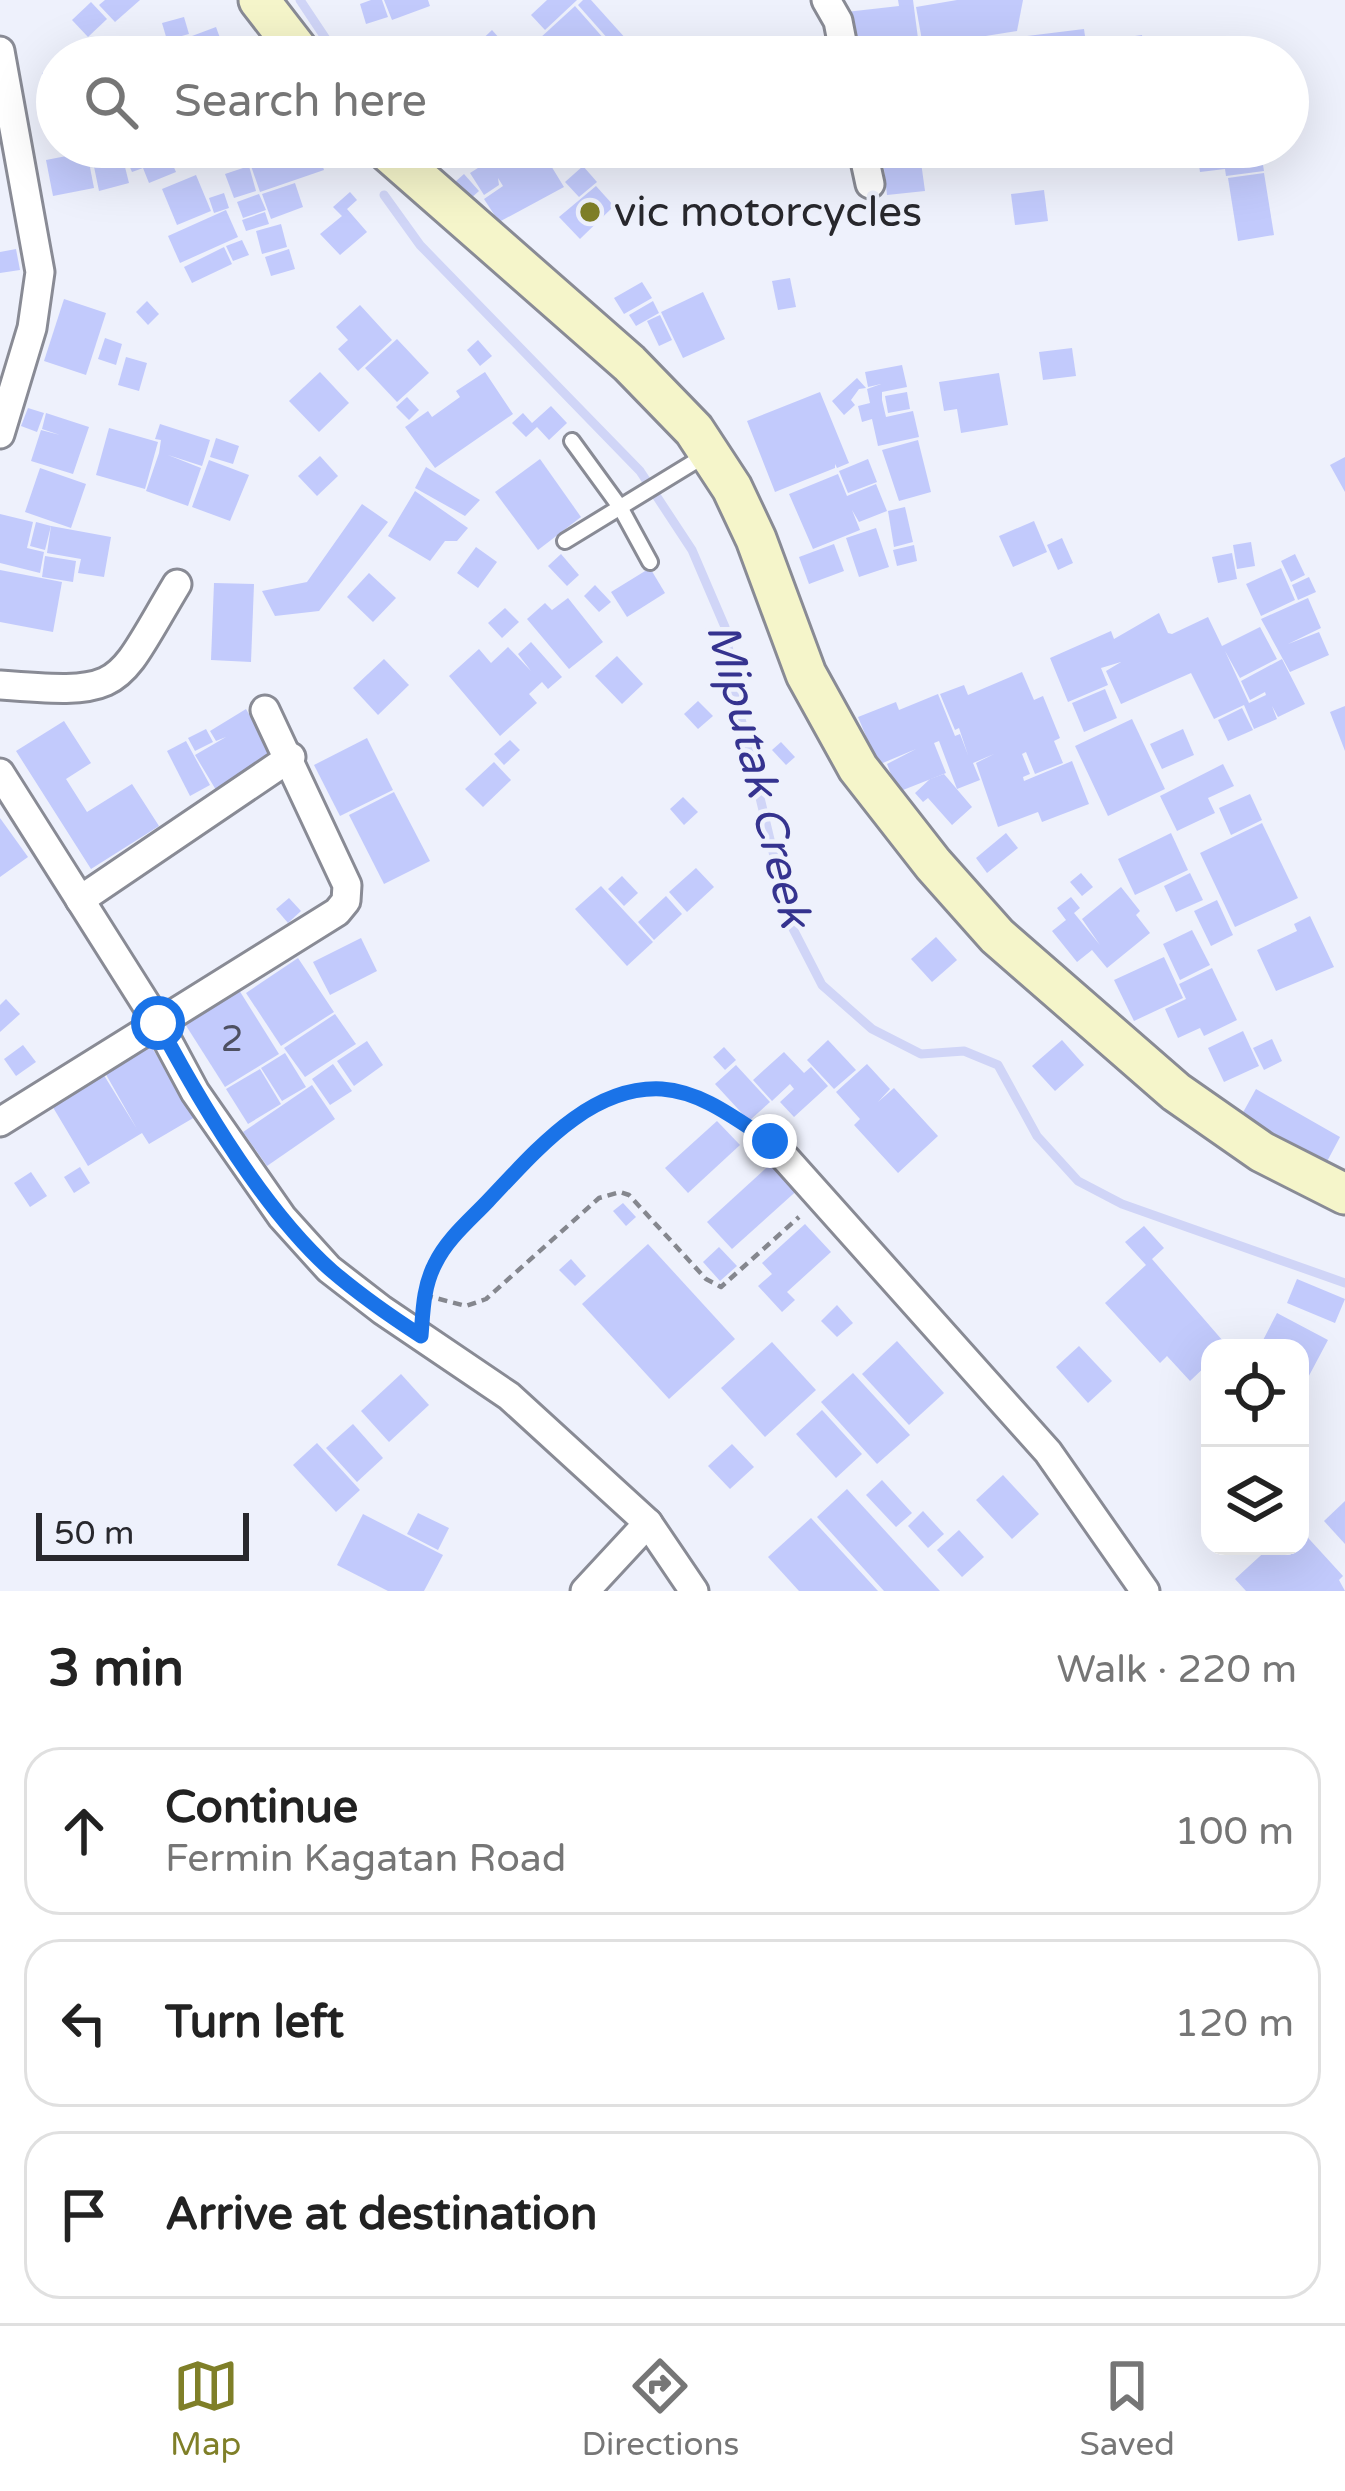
<!DOCTYPE html>
<html lang="en">
<head>
<meta charset="utf-8">
<style>
	:root { --surface:#fff; --page:#f2f2f2; --text:#222; --muted:#767676; --line:#e0e0e0; --accent:#7f7f28 }
	body { margin:0; font-family:"Varela Round",sans-serif; background:var(--page); color:var(--text) }
	.controls { position:absolute; right:36px; bottom:36px; display:grid; overflow:hidden; border-radius:24px; box-shadow:0 12px 48px #0002 }
	.controls button { width:108px; height:108px; display:grid; place-items:center; padding:0; border:0; border-bottom:3px solid var(--line); background:var(--surface); color:var(--text); font:60px sans-serif }
	.scale { position:absolute; left:36px; bottom:30px; width:213px; box-sizing:border-box; padding-left:12px; border:6px solid #28282d; border-top:0; font-size:33px; line-height:42px; white-space:nowrap; color:#28282d; -webkit-text-stroke:9px #eef1fc; paint-order:stroke }
	.stop { position:absolute; width:36px; height:36px; margin:-27px; border:9px solid #1a73e8; border-radius:50%; background:#fff }
	.stop.end { background:#1a73e8; border-color:#fff; box-shadow:0 3px 12px #0008 }
	.list { margin:0; padding:0; list-style:none }
	h2 { display:flex; justify-content:space-between; align-items:center; height:156px; margin:0; padding:0 48px; font-size:51px }
	h2 small { font-size:39px; font-weight:400; color:var(--muted) }
	.list li { display:grid; grid-template-columns:78px 1fr auto; gap:36px; align-items:center; box-sizing:border-box; height:168px; margin:0 24px 24px; padding:0 24px; border:3px solid var(--line); border-radius:36px }
	.list b { display:block; font-size:45px; white-space:nowrap }
	.list p { margin:0; font-size:39px; white-space:nowrap; color:var(--muted) }
	.list em { font-size:39px; font-style:normal; color:var(--muted) }
	.icon { flex:none; width:66px; height:66px; fill:none; stroke:currentColor; stroke-width:2; stroke-linecap:round; stroke-linejoin:round }
	.map { position:relative; flex:none; width:1345px; height:1591px; overflow:hidden }
	.search { position:absolute; background:var(--surface); box-shadow:0 12px 48px #0002; left:36px; right:36px; top:36px; height:132px; display:flex; align-items:center; gap:30px; box-sizing:border-box; padding:0 42px; border-radius:66px; color:var(--muted); font-size:45px }
	.sheet { height:732px; background:var(--surface) }
	nav { display:flex; justify-content:space-around; align-items:center; box-sizing:border-box; height:168px; border-top:3px solid var(--line); background:var(--surface); font-size:33px; color:var(--muted) }
	nav a { display:grid; justify-items:center; gap:6px }
	nav .on { color:var(--accent) }
	.map>svg:first-child { display:block }
</style>
</head>
<body>
<div class="map">
<svg width="1345" height="1591" viewBox="0 0 1345 1591">
	<rect width="100%" height="100%" fill="#eef1fc"/>
	<g fill="none" stroke-linecap="round" stroke-linejoin="round">
		<!-- stream -->
		<g stroke="#d0d5f7" stroke-width="9">
			<polyline points="300,0 338,57"/>
			<polyline points="384,195 420,245 640,471 692,550 725,627 738,706 790,923 822,985 872,1029 921,1054 964,1051 998,1065 1037,1136 1078,1181 1122,1204 1345,1283"/>
		</g>
	</g>
	<!-- building -->
	<g fill="#c2cafc">
		<polygon points="105,0 140,0 115,22 99,5"/>
		<polygon points="371,0 382,0 388,17 366,24 360,4"/>
		<polygon points="384,0 428,0 430,6 392,20"/>
		<polygon points="547,0 577,0 545,30 531,15"/>
		<polygon points="583,0 591,0 627,40 617,49 578,5"/>
		<polygon points="898,0 913,0 919,46 851,54 846,12 899,6"/>
		<polygon points="957,0 1023,0 1017,31 923,46 916,7"/>
		<polygon points="91,2 107,19 88,37 72,20"/>
		<polygon points="575,6 620,57 555,57 539,39"/>
		<polygon points="184,17 189,34 167,40 162,23"/>
		<polygon points="216,27 227,57 172,57 168,45"/>
		<polygon points="1084,29 1086,43 1142,35 1145,57 1022,57 1019,37"/>
		<polygon points="492,30 516,57 475,57 470,51"/>
		<polygon points="103,36 115,50 108,57 80,57"/>
		<polygon points="947,46 948,57 882,57 882,54"/>
		<polygon points="57,70 57,108 49,109 42,73"/>
		<polygon points="110,147 118,147 122,162 109,167 124,163 129,183 99,191 91,152"/>
		<polygon points="121,147 165,147 176,172 149,183 143,168 132,172"/>
		<polygon points="238,147 284,147 284,148 243,162"/>
		<polygon points="295,147 316,147 324,170 260,192 250,163"/>
		<polygon points="511,147 534,147 537,152 522,164 542,151 564,187 499,222 484,199 503,186 498,178 499,185 484,195 470,173"/>
		<polygon points="550,147 595,147 563,167"/>
		<polygon points="973,147 1011,147 1012,160 975,165"/>
		<polygon points="1260,147 1264,171 1226,176 1225,169 1200,172 1197,153"/>
		<polygon points="87,152 94,188 53,196 46,160"/>
		<polygon points="920,155 925,191 887,195 883,160"/>
		<polygon points="249,166 256,191 234,198 225,174"/>
		<polygon points="583,166 597,182 579,197 565,182"/>
		<polygon points="1264,173 1274,235 1238,241 1228,178"/>
		<polygon points="464,174 479,191 470,199 455,182"/>
		<polygon points="196,175 211,211 177,225 162,189"/>
		<polygon points="295,183 303,207 271,219 262,194"/>
		<polygon points="596,186 614,206 580,239 559,217"/>
		<polygon points="1044,190 1048,221 1015,225 1011,194"/>
		<polygon points="350,192 357,200 347,209 367,232 340,255 320,234 342,216 333,207"/>
		<polygon points="224,193 229,208 214,213 209,198"/>
		<polygon points="259,194 266,210 243,218 237,202"/>
		<polygon points="226,210 238,237 180,263 168,236"/>
		<polygon points="265,212 269,224 246,231 242,220"/>
		<polygon points="281,224 287,247 262,254 256,231"/>
		<polygon points="242,240 249,255 233,261 226,246"/>
		<polygon points="224,247 232,264 192,283 184,267"/>
		<polygon points="16,249 20,270 0,273 0,252"/>
		<polygon points="289,249 295,269 271,276 265,257"/>
		<polygon points="790,278 796,307 778,310 772,281"/>
		<polygon points="642,282 652,298 624,314 614,298"/>
		<polygon points="703,292 725,339 683,358 661,312"/>
		<polygon points="64,299 106,313 86,375 44,361"/>
		<polygon points="147,301 159,314 148,325 136,312"/>
		<polygon points="653,301 659,313 636,326 629,315"/>
		<polygon points="360,305 392,340 358,371 338,349 348,340 336,327"/>
		<polygon points="660,315 672,340 659,346 647,321"/>
		<polygon points="105,338 122,344 116,365 98,359"/>
		<polygon points="397,339 429,373 397,402 365,368"/>
		<polygon points="478,340 492,356 480,366 467,350"/>
		<polygon points="1072,348 1076,376 1043,380 1039,352"/>
		<polygon points="126,357 147,363 139,391 118,385"/>
		<polygon points="902,365 907,387 882,392 882,400 886,417 913,411 919,437 878,446 872,419 862,422 858,406 870,403 867,389 881,384 868,387 865,372"/>
		<polygon points="320,372 349,403 319,432 289,401"/>
		<polygon points="485,372 513,414 435,468 405,427 428,411 432,417 460,397 456,391"/>
		<polygon points="999,373 1008,425 961,433 957,409 944,411 939,382"/>
		<polygon points="857,378 866,388 859,389 851,400 855,405 844,415 832,401"/>
		<polygon points="820,392 849,463 837,468 835,464 835,468 775,492 747,421"/>
		<polygon points="907,392 910,409 888,413 885,396"/>
		<polygon points="407,397 419,410 409,420 396,407"/>
		<polygon points="551,406 567,423 549,440 537,427 526,437 512,423 523,413 532,423"/>
		<polygon points="28,408 44,413 37,432 21,426"/>
		<polygon points="46,413 89,427 73,474 31,461 41,430 60,435 42,429"/>
		<polygon points="160,424 210,440 202,466 168,455 201,468 188,506 146,491 159,453 161,440 155,439"/>
		<polygon points="109,428 158,442 145,489 96,475"/>
		<polygon points="216,438 239,446 233,464 210,457"/>
		<polygon points="918,440 931,492 899,501 882,450"/>
		<polygon points="320,456 338,476 317,496 298,476"/>
		<polygon points="1345,457 1345,492 1330,465"/>
		<polygon points="540,459 581,517 538,550 495,492"/>
		<polygon points="868,459 877,482 848,493 839,471"/>
		<polygon points="209,460 249,475 230,521 192,507"/>
		<polygon points="426,467 480,500 465,516 415,488"/>
		<polygon points="40,468 86,484 71,528 25,512"/>
		<polygon points="838,474 847,496 876,484 887,511 859,522 852,510 860,530 813,549 789,494"/>
		<polygon points="415,491 468,528 457,541 445,541 430,561 388,536"/>
		<polygon points="362,504 388,522 319,611 275,616 262,591 307,582"/>
		<polygon points="905,507 913,542 894,547 888,511"/>
		<polygon points="0,514 33,522 27,548 44,552 40,573 0,563"/>
		<polygon points="1034,521 1047,552 1013,567 999,536"/>
		<polygon points="36,522 51,526 45,550 30,546"/>
		<polygon points="51,526 111,537 104,577 78,573 81,559 47,553"/>
		<polygon points="876,528 889,567 859,577 846,538"/>
		<polygon points="1062,538 1073,563 1058,570 1047,545"/>
		<polygon points="1251,542 1255,566 1237,569 1233,545"/>
		<polygon points="834,544 844,571 809,584 799,557"/>
		<polygon points="914,545 917,561 897,566 893,550"/>
		<polygon points="476,547 497,562 478,588 457,573"/>
		<polygon points="1232,553 1237,579 1218,583 1212,557"/>
		<polygon points="561,554 579,575 567,586 548,566"/>
		<polygon points="1295,554 1305,575 1291,582 1281,561"/>
		<polygon points="45,556 76,561 73,582 42,577"/>
		<polygon points="650,568 665,593 627,617 611,592"/>
		<polygon points="1281,568 1295,600 1261,616 1246,584"/>
		<polygon points="0,570 62,582 53,632 0,622"/>
		<polygon points="369,573 396,598 373,622 347,597"/>
		<polygon points="1309,577 1316,592 1298,600 1292,585"/>
		<polygon points="214,583 254,584 251,662 211,660"/>
		<polygon points="595,585 611,602 599,612 584,596"/>
		<polygon points="568,598 603,642 569,669 527,619 545,603 552,610"/>
		<polygon points="1308,598 1321,628 1288,644 1319,632 1329,655 1290,672 1261,619"/>
		<polygon points="505,608 519,622 502,638 488,623"/>
		<polygon points="1159,613 1168,633 1172,634 1208,617 1222,646 1260,627 1277,659 1240,678 1225,651 1249,703 1266,695 1265,692 1250,700 1241,681 1282,659 1305,704 1278,717 1272,706 1277,719 1254,729 1244,705 1214,719 1191,673 1121,704 1106,671 1121,662 1101,668 1108,685 1068,702 1050,658 1111,631 1114,639"/>
		<polygon points="531,642 562,677 548,689 542,682 529,694 537,703 500,736 449,676 479,649 491,663 508,647 531,671 518,654"/>
		<polygon points="617,656 643,684 622,704 595,676"/>
		<polygon points="384,659 409,685 378,715 353,688"/>
		<polygon points="1022,672 1034,700 1043,696 1060,738 1054,741 1063,763 1035,774 1026,752 1022,754 1030,774 1023,777 1024,781 1072,761 1089,804 1042,822 1038,812 998,827 976,763 994,754 973,763 980,780 957,789 939,741 934,743 946,773 898,792 887,764 916,749 878,765 858,717 896,702 899,710 938,694 955,736 960,734 968,755 959,728 955,730 940,694 964,685 968,695"/>
		<polygon points="1105,689 1117,718 1084,732 1072,703"/>
		<polygon points="698,701 713,716 698,729 684,714"/>
		<polygon points="1345,706 1345,751 1330,712"/>
		<polygon points="1242,708 1253,730 1228,741 1218,720"/>
		<polygon points="246,709 278,763 219,795 195,755 226,737 216,741 210,731"/>
		<polygon points="1132,719 1165,789 1108,816 1075,746"/>
		<polygon points="64,721 91,763 66,779 87,812 132,784 159,826 91,869 16,751"/>
		<polygon points="206,729 213,742 195,751 188,738"/>
		<polygon points="1183,729 1194,755 1162,769 1150,744"/>
		<polygon points="367,738 393,790 340,816 314,765"/>
		<polygon points="510,740 520,750 504,765 494,754"/>
		<polygon points="186,741 210,785 190,796 167,751"/>
		<polygon points="781,742 795,757 786,765 772,750"/>
		<polygon points="494,762 511,780 483,807 465,789"/>
		<polygon points="1223,764 1234,786 1208,798 1215,813 1177,831 1160,796"/>
		<polygon points="944,774 972,807 952,825 928,798 923,802 915,793 930,779"/>
		<polygon points="394,792 430,861 384,884 349,815"/>
		<polygon points="1250,794 1262,820 1231,835 1219,808"/>
		<polygon points="683,797 698,812 684,825 670,809"/>
		<polygon points="0,818 28,857 0,877"/>
		<polygon points="1262,823 1298,898 1235,927 1200,853"/>
		<polygon points="1006,833 1018,848 987,873 976,858"/>
		<polygon points="1171,833 1188,870 1135,895 1118,859"/>
		<polygon points="696,868 714,887 687,912 669,892"/>
		<polygon points="1081,873 1093,887 1082,896 1070,882"/>
		<polygon points="1190,873 1203,900 1176,912 1164,886"/>
		<polygon points="622,876 638,893 624,906 608,889"/>
		<polygon points="601,886 653,942 627,966 575,909"/>
		<polygon points="1121,887 1140,911 1136,915 1150,933 1107,968 1092,950 1077,962 1052,931 1066,920 1057,908 1071,897 1080,908 1074,913 1100,945 1082,919"/>
		<polygon points="666,896 682,914 654,940 638,922"/>
		<polygon points="289,898 301,911 288,923 276,909"/>
		<polygon points="1217,900 1233,935 1211,946 1194,911"/>
		<polygon points="1310,916 1334,967 1276,991 1257,950 1297,931 1294,924"/>
		<polygon points="1192,930 1210,965 1180,980 1163,944"/>
		<polygon points="936,937 957,960 932,982 911,959"/>
		<polygon points="361,938 377,971 330,995 313,962"/>
		<polygon points="1164,957 1183,998 1134,1021 1114,980"/>
		<polygon points="298,958 334,1012 281,1046 246,993"/>
		<polygon points="1212,968 1237,1020 1204,1036 1200,1028 1178,1038 1165,1009 1186,999 1179,984"/>
		<polygon points="239,990 279,1054 225,1087 185,1024"/>
		<polygon points="6,999 20,1014 0,1032 0,1005"/>
		<polygon points="335,1014 356,1044 305,1077 284,1048"/>
		<polygon points="1243,1031 1259,1066 1224,1082 1208,1048"/>
		<polygon points="1272,1039 1282,1061 1264,1070 1253,1048"/>
		<polygon points="828,1040 856,1070 834,1089 807,1060"/>
		<polygon points="1062,1040 1084,1065 1055,1091 1032,1066"/>
		<polygon points="367,1041 383,1065 354,1086 337,1061"/>
		<polygon points="149,1043 195,1117 149,1144 142,1133 88,1166 51,1104 102,1072 137,1129 104,1071"/>
		<polygon points="23,1045 36,1062 16,1076 4,1059"/>
		<polygon points="724,1047 736,1060 725,1070 713,1057"/>
		<polygon points="784,1052 804,1073 811,1067 828,1086 794,1117 780,1102 794,1089 790,1084 772,1101 753,1080"/>
		<polygon points="285,1053 306,1087 282,1101 261,1068"/>
		<polygon points="333,1064 352,1091 330,1105 312,1079"/>
		<polygon points="867,1064 890,1089 878,1102 894,1088 938,1136 898,1173 854,1125 860,1119 836,1092"/>
		<polygon points="736,1065 770,1102 749,1121 715,1084"/>
		<polygon points="260,1069 281,1104 248,1124 226,1089"/>
		<polygon points="312,1085 335,1119 267,1166 243,1132"/>
		<polygon points="1256,1089 1340,1137 1323,1169 1241,1116"/>
		<polygon points="717,1121 740,1145 688,1193 665,1168"/>
		<polygon points="777,1158 802,1186 732,1249 707,1222"/>
		<polygon points="80,1167 90,1183 74,1193 64,1177"/>
		<polygon points="31,1172 47,1196 30,1207 14,1183"/>
		<polygon points="623,1203 636,1217 626,1226 613,1211"/>
		<polygon points="805,1224 831,1252 787,1292 795,1300 782,1312 758,1286 772,1274 762,1263"/>
		<polygon points="1144,1226 1164,1248 1152,1259 1229,1348 1210,1348 1210,1362 1190,1381 1167,1356 1160,1363 1105,1303 1146,1265 1125,1242"/>
		<polygon points="648,1244 735,1339 669,1399 582,1304"/>
		<polygon points="719,1247 737,1266 720,1281 703,1262"/>
		<polygon points="571,1259 586,1276 575,1286 559,1270"/>
		<polygon points="1297,1279 1345,1299 1335,1323 1287,1303"/>
		<polygon points="837,1305 853,1323 837,1337 821,1321"/>
		<polygon points="1277,1313 1328,1340 1303,1387 1300,1385 1300,1348 1259,1348"/>
		<polygon points="897,1341 944,1393 909,1425 862,1374"/>
		<polygon points="772,1342 816,1390 765,1437 721,1388"/>
		<polygon points="1079,1346 1112,1381 1088,1403 1056,1367"/>
		<polygon points="853,1373 910,1435 877,1464 821,1402"/>
		<polygon points="401,1374 429,1405 389,1442 361,1411"/>
		<polygon points="822,1410 862,1454 836,1478 796,1434"/>
		<polygon points="353,1424 383,1458 357,1482 326,1448"/>
		<polygon points="317,1443 360,1490 336,1512 293,1465"/>
		<polygon points="732,1444 754,1467 730,1489 708,1466"/>
		<polygon points="1003,1475 1039,1514 1012,1539 976,1500"/>
		<polygon points="882,1480 912,1513 896,1527 866,1495"/>
		<polygon points="847,1489 940,1591 884,1591 817,1517"/>
		<polygon points="1345,1501 1345,1544 1324,1521"/>
		<polygon points="923,1511 944,1534 928,1548 908,1526"/>
		<polygon points="418,1513 449,1528 438,1550 407,1534"/>
		<polygon points="363,1514 443,1555 424,1591 388,1591 337,1565"/>
		<polygon points="811,1518 878,1591 799,1591 768,1557"/>
		<polygon points="1300,1529 1343,1576 1339,1580 1345,1591 1246,1591 1235,1579 1271,1546 1300,1546"/>
		<polygon points="959,1530 984,1557 962,1577 937,1550"/>
	</g>
	<g fill="none" stroke-linecap="round" stroke-linejoin="round">
		<defs>
			<g id="service">
				<polyline points="572,441 620,507 650,562"/>
				<polyline points="565,541 704,456"/>
			</g>
			<g id="minor">
				<polyline points="826,0 838,21 845,57"/>
				<polyline points="0,51 40,272 32,328 0,434"/>
				<polyline points="862,147 870,184"/>
				<path d="M0,685C127,695 114,689 177,584"/>
				<polyline points="0,773 158,1023 195,1092 282,1217 329,1269 382,1310 509,1396 648,1523 694,1591"/>
				<polyline points="80,900 291,757"/>
				<polyline points="0,1122 337,912 346,901 347,885 265,710"/>
				<polyline points="770,1141 1048,1452 1145,1591"/>
				<polyline points="585,1591 648,1523"/>
			</g>
			<g id="secondary">
				<polyline points="259,0 303,57"/>
				<polyline points="383,147 629,363 694,430 732,488 756,539 806,674 858,768 933,864 997,936 1176,1092 1262,1152 1345,1194"/>
			</g>
		</defs>
		<!-- service casing -->
		<use href="#service" stroke="#898b95" stroke-width="20"/>
		<!-- minor casing -->
		<use href="#minor" stroke="#898b95" stroke-width="33"/>
		<!-- secondary casing -->
		<use href="#secondary" stroke="#898b95" stroke-width="45"/>
		<!-- path -->
		<g stroke="#85878e" stroke-width="4.5" stroke-dasharray="9 6" stroke-linecap="butt">
			<polyline points="424,1295 466,1306 486,1299 599,1198 620,1192 629,1195 706,1279 721,1287 799,1217"/>
			<polyline points="423,1307 433,1268 447,1244 531,1156 575,1118 604,1101 631,1092 662,1089 692,1095 750,1128"/>
		</g>
		<!-- service -->
		<use href="#service" stroke="#fff" stroke-width="14"/>
		<!-- minor -->
		<use href="#minor" stroke="#fff" stroke-width="27"/>
		<!-- secondary -->
		<use href="#secondary" stroke="#f5f5ca" stroke-width="39"/>
	</g>
	<g fill="none" stroke-linecap="round" stroke-linejoin="round">
		<!-- route -->
		<path stroke="#1a73e8" stroke-width="15" d="M158,1023C201,1104 263,1210 332,1271C360,1295 390,1316 421,1336C423,1312 423,1287 435,1264C447,1239 469,1221 488,1201C534,1153 589,1085 662,1089C703,1092 737,1120 770,1141"/>
	</g>
	<!-- markers -->
	<circle fill="#7f7f28" stroke="#eef1fc" stroke-width="4.5" cx="590" cy="212" r="12"/>
	<g text-anchor="middle" dominant-baseline="central" stroke-width="9" stroke-linejoin="round" paint-order="stroke">
		<!-- number labels -->
		<g font-size="36" fill="#4e5061">
			<text x="232" y="1039">2</text>
		</g>
		<!-- poi labels -->
		<g font-size="42" fill="#28282d" stroke="#eef1fc" text-anchor="start">
			<text x="614" y="212">vic motorcycles</text>
		</g>
		<!-- water labels -->
		<g font-size="45" font-style="italic" fill="#35338f" stroke="#eef1fc">
			<text transform="translate(758 775) rotate(76)">Miputak Creek</text>
		</g>
	</g>
</svg>
<div class="controls">
<button><svg class="icon" aria-label="locate" viewBox="0 0 24 24"><circle cx="12" cy="12" r="6"/><path d="M12 2v4M12 18v4M2 12h4M18 12h4"/></svg></button>
<button><svg class="icon" aria-label="layers" viewBox="0 0 24 24"><path d="M12 4l9 5-9 5-9-5zM3 14l9 5 9-5"/></svg></button>
</div>
<div class="scale">50 m</div>
<div class="stop" style="left:158px;top:1023px"></div>
<div class="stop end" style="left:770px;top:1141px"></div>
<div class="search"><svg class="icon" aria-label="search" viewBox="0 0 24 24"><circle cx="10" cy="10" r="6"/><path d="M15 15l6 6"/></svg>Search here</div>
</div>
<section class="sheet">
<h2>3 min<small>Walk · 220 m</small></h2>
<ul class="list">
<li><svg class="icon" aria-label="ahead" viewBox="0 0 24 24"><path d="M12 20V5M6 11l6-6 6 6"/></svg><div><b>Continue</b><p>Fermin Kagatan Road</p></div><em>100 m</em></li>
<li><svg class="icon" aria-label="left" viewBox="0 0 24 24"><path d="M17 20v-9H6M10 6l-5 5 5 5"/></svg><div><b>Turn left</b></div><em>120 m</em></li>
<li><svg class="icon" aria-label="arrive" viewBox="0 0 24 24"><path d="M6 21V4h12l-3 4 3 4H6"/></svg><div><b>Arrive at destination</b></div></li>
</ul>
</section>
<nav>
<a class="on"><svg class="icon" aria-label="map" viewBox="0 0 24 24"><path d="M3 6l6-2 6 2 6-2v14l-6 2-6-2-6 2zM9 4v14M15 6v14"/></svg>Map</a>
<a><svg class="icon" aria-label="directions" viewBox="0 0 24 24"><path d="M12 3l9 9-9 9-9-9zM9 14v-3h6M13 9l2 2-2 2"/></svg>Directions</a>
<a><svg class="icon" aria-label="saved" viewBox="0 0 24 24"><path d="M7 4h10v16l-5-4-5 4z"/></svg>Saved</a>
</nav>
</body>
</html>
